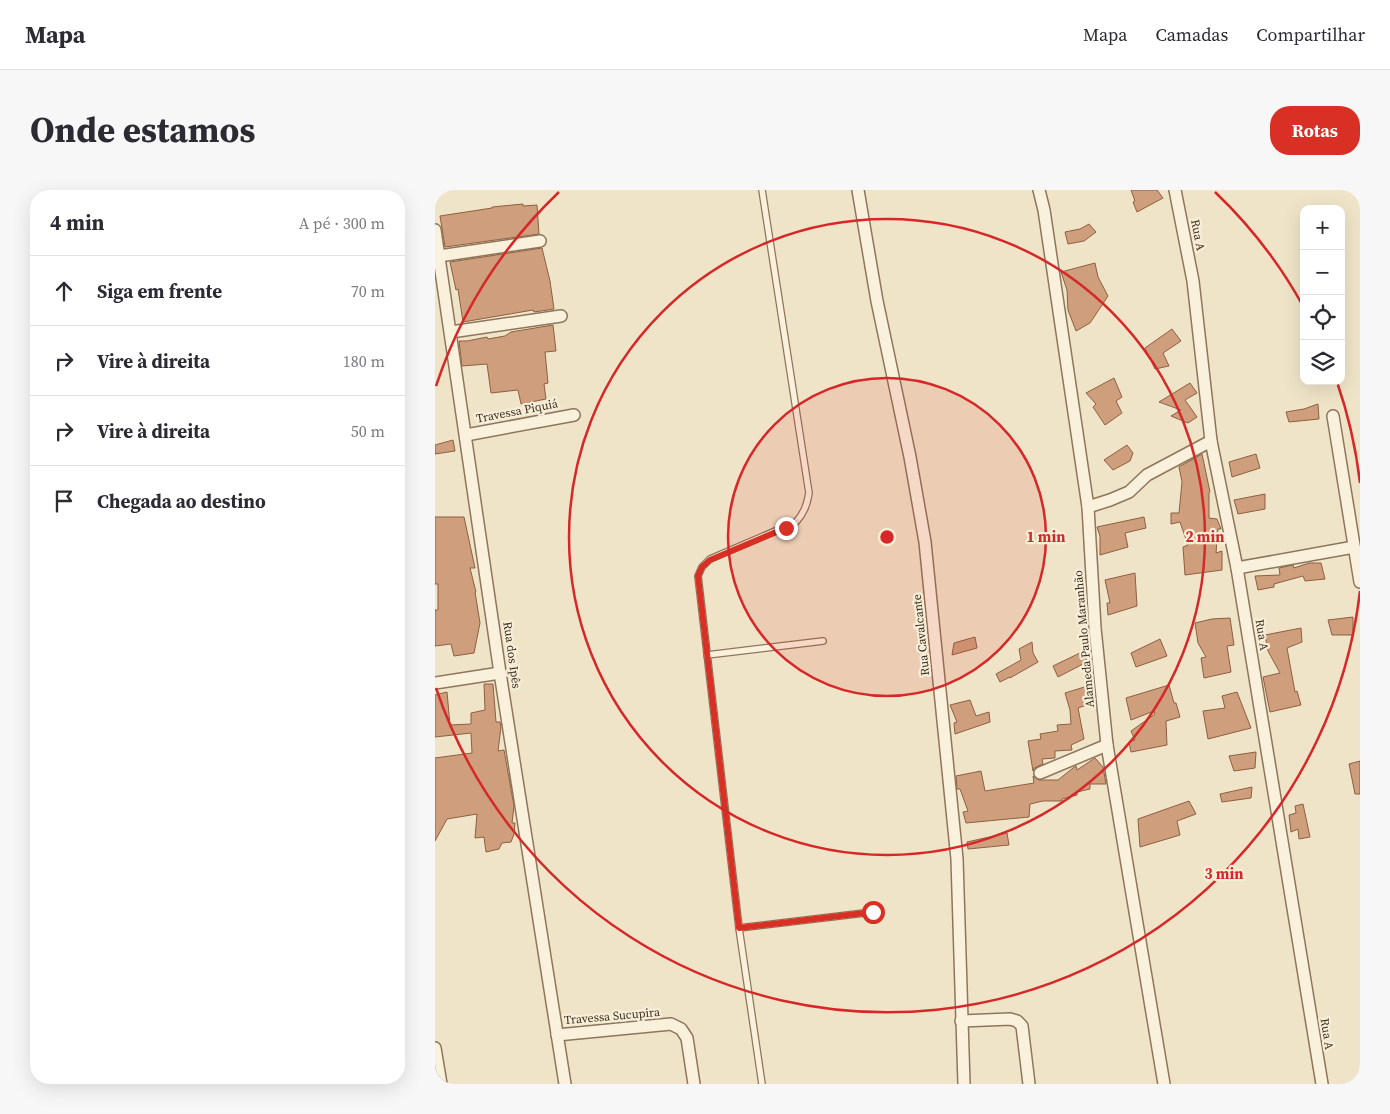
<!DOCTYPE html>
<html lang="pt">
<head>
<meta charset="utf-8">
<style>
	:root { --surface:#fff; --page:#f7f7f7; --text:#2b2b33; --muted:#7c7c81; --line:#e1e1e2; --accent:#d93025 }
	body { margin:0; font-family:"Source Serif 4",serif; background:var(--page); color:var(--text) }
	.controls { position:absolute; right:15px; top:15px; display:grid; overflow:hidden; border-radius:10px; box-shadow:0 5px 20px #0002 }
	.controls button { width:45px; height:45px; display:grid; place-items:center; padding:0; border:0; border-bottom:1px solid var(--line); background:var(--surface); color:var(--text); font:25px sans-serif }
	.stop { position:absolute; width:15px; height:15px; margin:-11px; border:4px solid #d93025; border-radius:50%; background:#fff }
	.stop.end { background:#d93025; border-color:#fff; box-shadow:0 1px 5px #0008 }
	.list { margin:0; padding:0; list-style:none }
	h2 { display:flex; justify-content:space-between; align-items:center; height:65px; margin:0; padding:0 20px; font-size:21px }
	h2 small { font-size:16px; font-weight:400; color:var(--muted) }
	.list li { display:grid; grid-template-columns:32px 1fr auto; gap:15px; align-items:center; box-sizing:border-box; height:70px; padding:0 20px; border-top:1px solid var(--line) }
	.list b { display:block; font-size:19px; white-space:nowrap }
	.list em { font-size:16px; font-style:normal; color:var(--muted) }
	.icon { flex:none; width:28px; height:28px; fill:none; stroke:currentColor; stroke-width:2; stroke-linecap:round; stroke-linejoin:round }
	.map { position:relative; flex:none; width:925px; height:894px; overflow:hidden; border-radius:20px }
	header { display:flex; align-items:center; gap:30px; box-sizing:border-box; height:70px; padding:0 25px; background:var(--surface); border-bottom:1px solid var(--line) }
	header strong { font-size:24px }
	nav { display:flex; gap:28px; margin-inline-start:auto; font-size:18px }
	.intro { display:flex; align-items:center; justify-content:space-between; box-sizing:border-box; height:120px; padding:0 30px }
	h1 { margin:0; font-size:35px }
	.button { padding:12px 22px; border-radius:20px; background:var(--accent); color:#fff; font-size:18px; font-weight:700 }
	main { display:flex; gap:30px; padding:0 30px }
	aside { flex:1; background:var(--surface); border-radius:20px; box-shadow:0 5px 20px #0002 }
	.map>svg:first-child { display:block }
</style>
</head>
<body>
<header>
<strong>Mapa</strong>
<nav><a>Mapa</a><a>Camadas</a><a>Compartilhar</a></nav>
</header>
<div class="intro"><h1>Onde estamos</h1><a class="button">Rotas</a></div>
<main>
<aside>
<h2>4 min<small>A pé · 300 m</small></h2>
<ul class="list">
<li><svg class="icon" aria-label="ahead" viewBox="0 0 24 24"><path d="M12 20V5M6 11l6-6 6 6"/></svg><div><b>Siga em frente</b></div><em>70 m</em></li>
<li><svg class="icon" aria-label="right" viewBox="0 0 24 24"><path d="M7 20v-9h11M14 6l5 5-5 5"/></svg><div><b>Vire à direita</b></div><em>180 m</em></li>
<li><svg class="icon" aria-label="right" viewBox="0 0 24 24"><path d="M7 20v-9h11M14 6l5 5-5 5"/></svg><div><b>Vire à direita</b></div><em>50 m</em></li>
<li><svg class="icon" aria-label="arrive" viewBox="0 0 24 24"><path d="M6 21V4h12l-3 4 3 4H6"/></svg><div><b>Chegada ao destino</b></div></li>
</ul>
</aside>
<div class="map">
<svg width="925" height="894" viewBox="0 0 925 894">
	<rect width="100%" height="100%" fill="#f0e4c8"/>
	<!-- building -->
	<g fill="#cf9f7d" stroke="#8d5f41">
		<polygon points="696,0 722,0 728,8 702,22 698,12 700,11"/>
		<polygon points="88,14 88,16 102,15 104,44 10,57 5,26 57,18 57,17"/>
		<polygon points="654,34 661,42 649,51 633,54 630,42 645,39"/>
		<polygon points="107,58 115,91 119,119 106,121 99,122 98,120 28,132 23,99 21,100 15,72"/>
		<polygon points="660,73 663,87 673,106 655,133 641,141 633,120 632,100 626,82"/>
		<polygon points="118,135 121,161 110,162 113,193 109,194 111,209 86,214 83,200 56,203 52,174 27,176 24,151 32,151 52,147 53,149 70,146 76,142"/>
		<polygon points="737,139 746,151 728,163 734,176 720,179 710,158"/>
		<polygon points="679,188 687,207 681,211 687,223 670,235 658,217 661,214 651,203"/>
		<polygon points="755,193 762,203 750,210 762,227 753,233 736,226 746,220 724,212"/>
		<polygon points="883,214 884,229 854,232 851,222 869,219"/>
		<polygon points="18,250 20,261 0,264 0,255"/>
		<polygon points="692,255 698,263 695,271 678,280 669,270"/>
		<polygon points="767,264 775,302 774,303 774,328 782,329 786,339 783,339 781,363 787,361 787,380 750,385 748,357 753,355 745,332 736,334 736,323 744,323 747,292 744,277"/>
		<polygon points="821,264 825,278 797,287 794,272"/>
		<polygon points="830,304 830,319 803,324 799,310"/>
		<polygon points="0,327 29,327 40,378 35,378 41,402 40,402 45,433 39,463 19,466 16,454 0,456 0,420 3,420 3,394 0,394"/>
		<polygon points="709,327 711,338 690,343 693,357 665,365 665,346 662,337"/>
		<polygon points="874,373 886,373 890,389 870,391 868,386 839,394 839,397 823,400 820,386 845,385 844,378 858,375 859,378"/>
		<polygon points="700,383 702,416 673,425 672,413 675,413 670,390"/>
		<polygon points="918,427 918,445 897,445 893,430"/>
		<polygon points="795,428 799,455 792,456 796,482 769,488 766,468 771,467 763,453 760,433 777,429"/>
		<polygon points="866,438 867,452 852,458 860,502 862,501 866,515 835,522 828,487 845,483 833,461 830,445"/>
		<polygon points="540,447 542,458 517,465 519,453"/>
		<polygon points="725,449 732,466 701,477 696,463"/>
		<polygon points="597,452 598,463 603,472 575,488 575,487 565,492 561,484 586,470 584,459"/>
		<polygon points="649,461 652,472 623,487 618,476"/>
		<polygon points="49,494 58,494 61,532 65,532 66,537 63,561 69,560 79,616 77,633 80,633 79,644 76,652 67,653 64,659 51,662 49,647 40,648 42,624 12,629 0,651 0,568 37,563 36,543 0,547 0,505 12,502 15,535 36,534 36,523 50,520"/>
		<polygon points="656,495 660,512 643,518 649,549 636,555 637,560 620,561 620,568 607,569 608,574 599,578 598,581 593,551 606,549 605,544 623,541 622,535 636,534 635,520 630,503"/>
		<polygon points="734,495 739,513 741,513 745,527 731,531 732,555 696,562 694,552 700,550 696,541 720,524 719,521 696,530 691,508"/>
		<polygon points="802,502 816,538 773,549 768,521 790,518 787,506"/>
		<polygon points="535,510 541,526 554,522 555,532 520,544 519,533 522,532 515,515"/>
		<polygon points="821,562 820,578 799,581 794,566"/>
		<polygon points="660,568 668,577 671,594 655,594 655,599 642,602 642,605 627,609 627,611 608,611 595,614 594,627 531,633 528,622 533,621 525,599 522,599 521,586 546,581 550,601 599,593 598,586 604,590 623,590 638,578 641,576 642,580"/>
		<polygon points="925,571 925,604 920,604 914,574"/>
		<polygon points="817,597 816,608 787,612 785,604"/>
		<polygon points="754,611 761,624 742,631 745,645 705,657 703,629"/>
		<polygon points="868,614 875,647 864,649 863,639 856,642 854,625 861,623 860,616"/>
		<polygon points="572,643 574,655 533,659 532,652"/>
	</g>
	<g fill="none" stroke-linecap="round" stroke-linejoin="round">
		<defs>
			<g id="service">
				<polyline points="272,465 388,451"/>
				<polyline points="304,738 438,722"/>
				<path d="M327,894L304,738L263,386L267,377L275,369L361,332C369,323 372,315 374,303L327,0"/>
			</g>
			<g id="minor">
				<polyline points="423,0 442,111 475,267 490,352 522,669 529,894"/>
				<polyline points="604,0 609,20 653,317 660,438 672,555 729,894"/>
				<polyline points="740,0 758,91 776,251 802,378 887,894"/>
				<polyline points="0,40 65,483 130,894"/>
				<polyline points="4,66 105,51"/>
				<polyline points="16,142 126,126"/>
				<polyline points="898,226 925,392"/>
				<polyline points="31,245 139,225"/>
				<polyline points="653,317 675,310 694,302 712,285 776,251"/>
				<polyline points="802,378 919,357"/>
				<polyline points="0,493 65,483"/>
				<polyline points="605,583 672,555"/>
				<polyline points="526,831 575,829 582,831 587,836 594,894"/>
				<polyline points="122,845 236,834 246,839 252,848 259,894"/>
				<polyline points="0,858 6,894"/>
			</g>
		</defs>
		<!-- service casing -->
		<use href="#service" stroke="#8d765c" stroke-width="8"/>
		<!-- minor casing -->
		<use href="#minor" stroke="#8d765c" stroke-width="14"/>
		<!-- service -->
		<use href="#service" stroke="#faf1dc" stroke-width="5.5"/>
		<!-- minor -->
		<use href="#minor" stroke="#faf1dc" stroke-width="11"/>
	</g>
	<g fill="none" stroke-linecap="round" stroke-linejoin="round">
		<!-- route -->
		<polyline stroke="#d93025" stroke-width="6" points="351,338 275,370 267,377 263,386 304,738 438,722"/>
	</g>
	<!-- distance rings -->
	<circle cx="452" cy="347" r="159" fill="#d62828" fill-opacity=".12"/>
	<g fill="none" stroke="#d62828" stroke-width="2.5">
		<circle cx="452" cy="347" r="159"/>
		<circle cx="452" cy="347" r="318"/>
		<path d="M925 401A476 476 0 0 1 1 498M1 196A476 476 0 0 1 124 2M780 2A476 476 0 0 1 868 116M902 192A476 476 0 0 1 925 293"/>
	</g>
	<g text-anchor="middle" dominant-baseline="central" stroke-width="4.5" stroke-linejoin="round" paint-order="stroke">
		<!-- street labels -->
		<g font-size="12" fill="#3d2e20" stroke="#f7eed8">
			<text transform="translate(763 45) rotate(79)">Rua A</text>
			<text transform="translate(82 221) rotate(-11)">Travessa Piquiá</text>
			<text transform="translate(486 445) rotate(-96)">Rua Cavalcante</text>
			<text transform="translate(827 445) rotate(81)">Rua A</text>
			<text transform="translate(649 449) rotate(-95)">Alameda Paulo Maranhão</text>
			<text transform="translate(77 465) rotate(82)">Rua dos Ipês</text>
			<text transform="translate(177 826) rotate(-5)">Travessa Sucupira</text>
			<text transform="translate(892 844) rotate(81)">Rua A</text>
		</g>
	</g>
	<circle cx="452" cy="347" r="8" fill="#d62828" stroke="#f7eed8" stroke-width="2.5"/>
	<g font-size="15" text-anchor="middle" font-weight="bold" fill="#d62828" stroke="#f7eed8" stroke-width="4.5" stroke-linejoin="round" paint-order="stroke">
		<text x="611" y="352">1 min</text>
		<text x="770" y="352">2 min</text>
		<text x="789" y="689">3 min</text>
	</g>
</svg>
<div class="controls">
<button>+</button>
<button>−</button>
<button><svg class="icon" aria-label="locate" viewBox="0 0 24 24"><circle cx="12" cy="12" r="6"/><path d="M12 2v4M12 18v4M2 12h4M18 12h4"/></svg></button>
<button><svg class="icon" aria-label="layers" viewBox="0 0 24 24"><path d="M12 4l9 5-9 5-9-5zM3 14l9 5 9-5"/></svg></button>
</div>
<div class="stop" style="left:438px;top:722px"></div>
<div class="stop end" style="left:351px;top:338px"></div>
</div>
</main>
</body>
</html>
